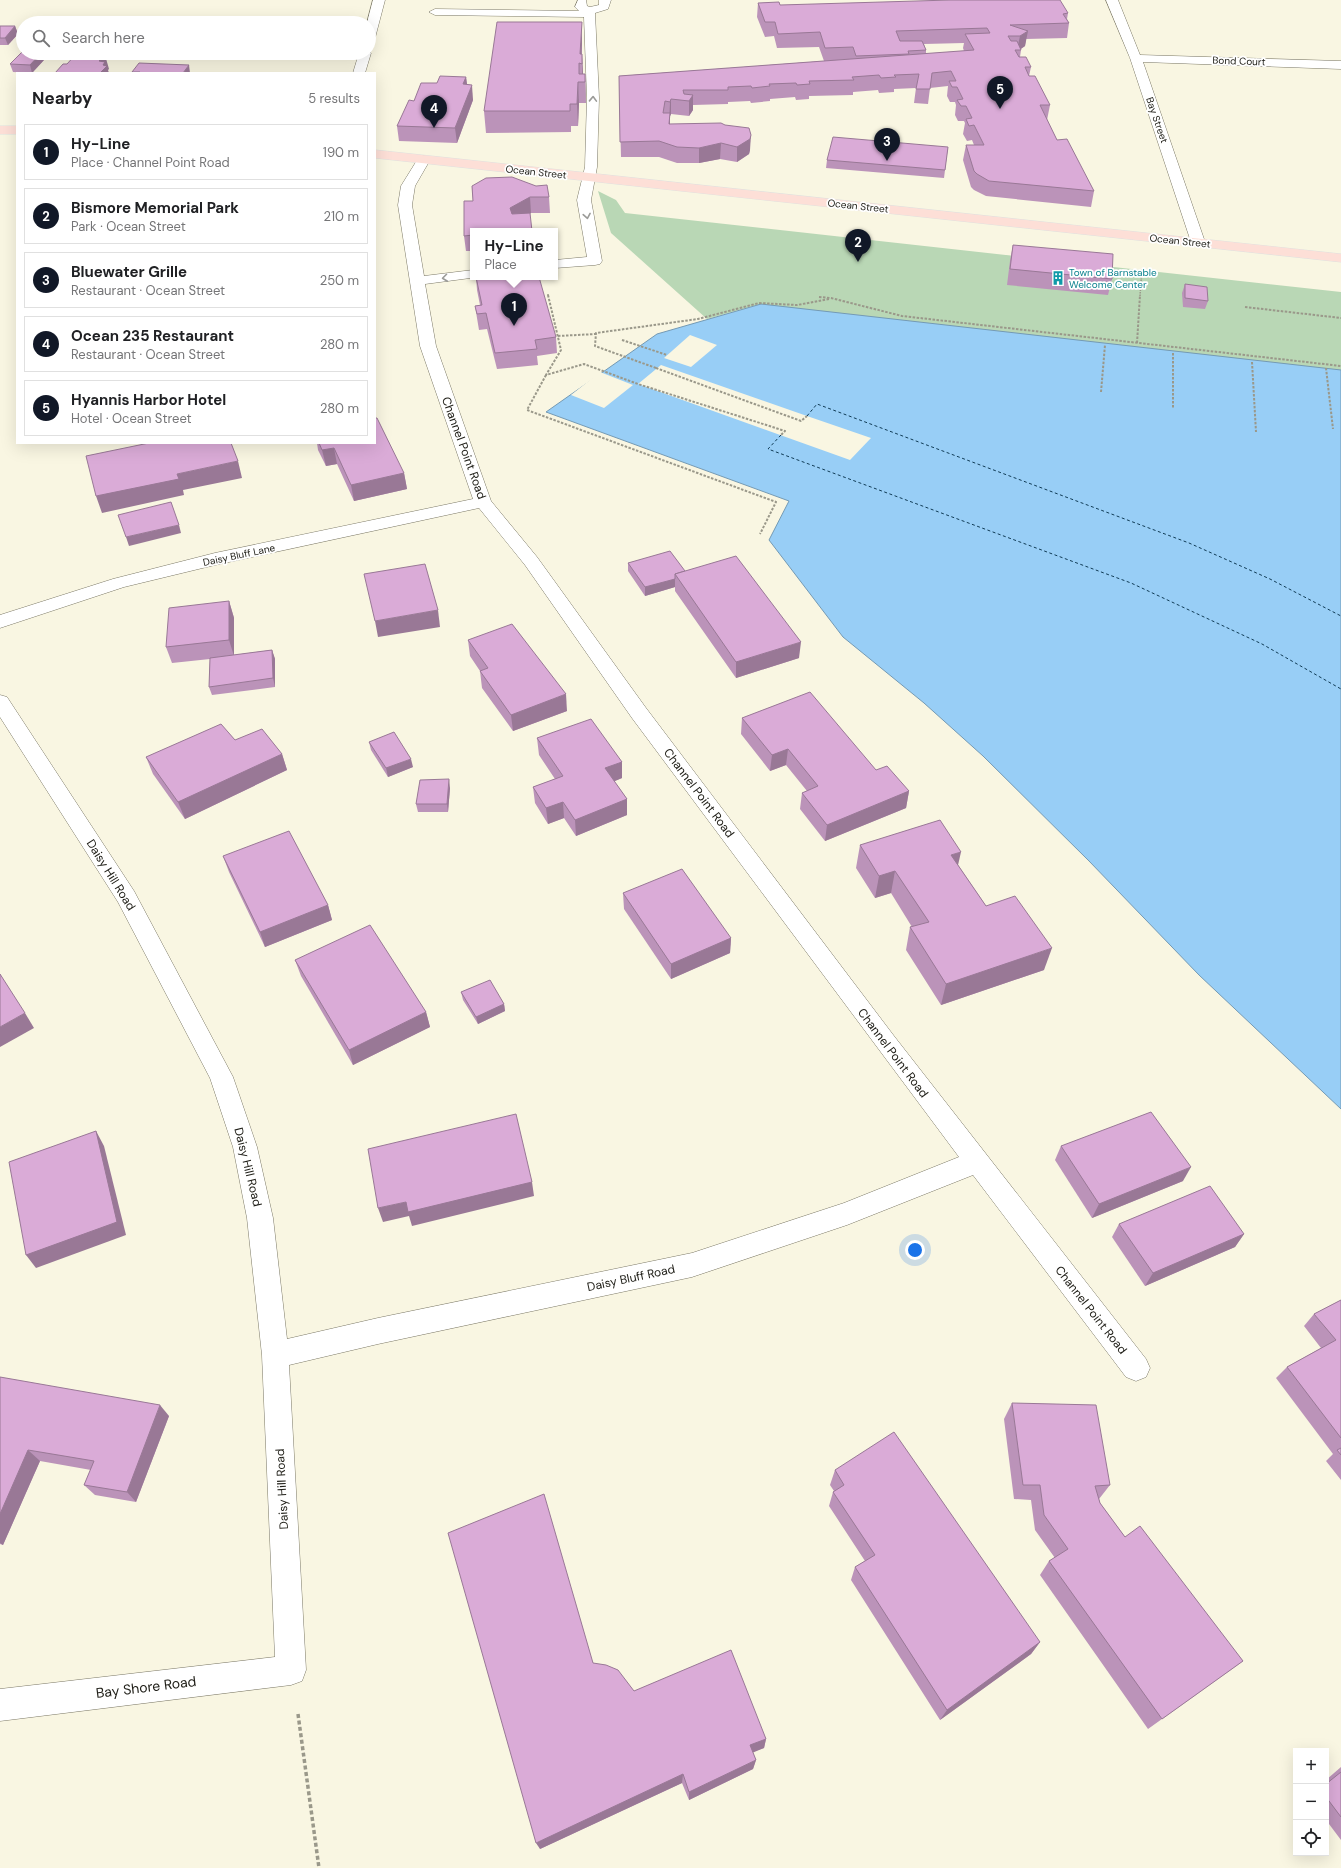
<!DOCTYPE html>
<html lang="en">
<head>
<meta charset="utf-8">
<style>
	:root { --surface:#fff; --page:#f2f2f2; --text:#202124; --muted:#757577; --line:#e0e0e0; --accent:#111827 }
	body { margin:0; font-family:"DM Sans",sans-serif; background:var(--page); color:var(--text) }
	.controls { position:absolute; right:12px; bottom:12px; display:grid; overflow:hidden; border-radius:0px; box-shadow:0 4px 16px #0002 }
	.controls button { width:36px; height:36px; display:grid; place-items:center; padding:0; border:0; border-bottom:1px solid var(--line); background:var(--surface); color:var(--text); font:20px sans-serif }
	.you { position:absolute; left:915px; top:1250px; width:14px; height:14px; margin:-10px; border:3px solid #fff; border-radius:50%; background:#1a73e8; box-shadow:0 0 0 6px #1a73e833 }
	.badge { display:grid; place-items:center; width:26px; height:26px; border-radius:50%; background:var(--accent); color:#fff; font-size:13px; font-weight:700 }
	.pin { position:absolute; translate:-50% -33px; filter:drop-shadow(0 1px 2px #0008) }
	.pin::after { content:''; position:absolute; top:21px; width:14px; height:12px; background:inherit; clip-path:polygon(0 0,100% 0,50% 100%) }
	.popup { position:absolute; left:470px; top:228px; width:88px; height:52px; box-sizing:border-box; display:grid; place-content:center; border-radius:0px; background:var(--surface); filter:drop-shadow(0 1px 3px #0005); font-size:13px; white-space:nowrap; color:var(--muted) }
	.popup b { font-size:15px; color:var(--text) }
	.popup::after { content:''; position:absolute; left:50%; top:100%; margin-left:-8px; border:8px solid transparent; border-top-color:var(--surface) }
	.list { margin:0; padding:0; list-style:none }
	h2 { display:flex; justify-content:space-between; align-items:center; height:52px; margin:0; padding:0 16px; font-size:17px }
	h2 small { font-size:13px; font-weight:400; color:var(--muted) }
	.list li { display:grid; grid-template-columns:26px 1fr auto; gap:12px; align-items:center; box-sizing:border-box; height:56px; margin:0 8px 8px; padding:0 8px; border:1px solid var(--line); border-radius:0px }
	.list b { display:block; font-size:15px; white-space:nowrap }
	.list p { margin:0; font-size:13px; white-space:nowrap; color:var(--muted) }
	.list em { font-size:13px; font-style:normal; color:var(--muted) }
	.icon { flex:none; width:22px; height:22px; fill:none; stroke:currentColor; stroke-width:2; stroke-linecap:round; stroke-linejoin:round }
	.map { position:relative; flex:none; width:1341px; height:1868px; overflow:hidden }
	.search { position:absolute; background:var(--surface); box-shadow:0 4px 16px #0002; left:16px; top:16px; width:360px; height:44px; display:flex; align-items:center; gap:10px; box-sizing:border-box; padding:0 14px; border-radius:22px; color:var(--muted); font-size:15px }
	.panel { position:absolute; background:var(--surface); box-shadow:0 4px 16px #0002; left:16px; top:72px; width:360px; height:372px; border-radius:0px }
	.map>svg:first-child { display:block }
</style>
</head>
<body>
<div class="map">
<svg width="1341" height="1868" viewBox="0 0 1341 1868">
	<rect width="100%" height="100%" fill="#f9f6e2"/>
	<!-- green -->
	<polygon fill="#b9d7b5" points="598,191 616,200 625,213 1341,292 1341,372 757,305 707,319 611,233"/>
	<!-- water -->
	<polygon fill="#98cef6" stroke="#749ab4" points="761,304 1341,370 1341,1109 1199,975 1089,861 983,756 924,703 843,637 769,540 789,501 546,412 657,334"/>
	<!-- pier -->
	<g fill="#f9f6e2">
		<polygon points="690,335 717,345 691,367 664,358"/>
		<polygon points="661,365 807,416 871,438 850,460 638,384"/>
		<polygon points="600,372 633,385 604,408 571,395"/>
	</g>
	<g fill="none" stroke-linecap="round" stroke-linejoin="round">
		<!-- ferry -->
		<g stroke="#103b55" stroke-width="1" stroke-dasharray="3 2.5" stroke-linecap="butt">
			<polyline points="807,416 817,404 1189,543 1270,579 1341,616"/>
			<polyline points="781,435 768,449 1131,583 1262,644 1341,689"/>
		</g>
		<defs>
			<g id="minor">
				<polygon points="373,0 385,0 375,38 369,41 369,23 367,23"/>
				<polygon points="578,0 586,0 587,6 590,7 599,5 599,0 611,0 608,9 595,13 599,98 597,167 591,200 602,261 600,264 595,265 555,268 555,260 587,257 577,200 585,167 587,98 584,17 435,15 429,12 435,9 579,11 575,7"/>
				<polygon points="1106,0 1118,0 1140,55 1341,61 1341,69 1143,62 1205,242 1203,245 1193,245 1191,242 1130,58"/>
				<polygon points="369,51 371,53 365,73 353,73 359,53 369,53"/>
				<polygon points="424,156 429,157 430,160 415,186 412,205 424,276 473,270 473,277 478,277 425,284 436,346 491,501 537,557 646,708 894,1036 1146,1359 1150,1368 1146,1377 1136,1381 1126,1377 973,1175 847,1225 692,1277 378,1344 289,1365 306,1670 302,1681 291,1685 0,1721 0,1689 275,1657 262,1355 247,1218 233,1147 210,1078 118,902 0,717 0,695 7,697 134,891 233,1077 257,1147 273,1218 287,1339 378,1318 692,1253 844,1203 959,1157 632,718 525,565 479,508 215,565 124,587 0,628 0,615 113,579 215,553 473,499 420,346 398,205 401,186 419,157"/>
			</g>
			<g id="major">
				<rect x="0" y="126" width="17" height="8"/>
				<polygon points="375,150 1341,254 1341,262 375,158"/>
			</g>
		</defs>
		<!-- minor casing -->
		<use href="#minor" stroke="#7c7967" stroke-width="1"/>
		<!-- major casing -->
		<use href="#major" stroke="#e0e0df" stroke-width="1"/>
		<!-- path-far2 -->
		<g stroke="#9a988a" stroke-width="1.5" stroke-dasharray="1.5 1" stroke-linecap="butt">
			<polyline points="548,294 548,296"/>
			<polyline points="1140,296 1142,269"/>
		</g>
		<!-- path-far1 -->
		<g stroke="#9a988a" stroke-width="2" stroke-dasharray="2.5 1.5" stroke-linecap="butt">
			<polyline points="548,295 561,350 546,375 584,364 638,384 785,431 781,435"/>
			<polyline points="819,297 831,298 902,316 1341,366"/>
			<polyline points="1245,307 1341,318"/>
			<polyline points="558,336 596,334"/>
			<polyline points="622,340 667,355"/>
			<polyline points="1137,343 1140,295"/>
			<polyline points="1173,353 1173,409"/>
			<polyline points="1252,362 1256,432"/>
			<polyline points="656,368 595,346 596,333 698,319 759,303 797,305 829,299"/>
			<polyline points="656,368 801,421 807,416"/>
			<polyline points="1326,368 1333,429"/>
			<polyline points="546,375 527,410 776,502 760,534"/>
			<polyline points="1101,392 1105,345"/>
		</g>
		<!-- path -->
		<polyline stroke="#9a988a" stroke-width="3.5" stroke-dasharray="4 2.5" stroke-linecap="butt" points="298,1714 319,1868"/>
		<!-- minor -->
		<use href="#minor" fill="#fff" fill-rule="evenodd"/>
		<!-- major -->
		<use href="#major" fill="#fddfd7" fill-rule="evenodd"/>
	</g>
	<!-- wall -->
	<g fill="#bb93b9" fill-rule="evenodd">
		<path d="M758,3L780,5L1068,13L1067,19L1069,23L1067,38L1026,39L1025,46L1021,49V50L1020,57L1031,67L1029,76L1050,105L1047,120L1057,140L1094,191L1091,207L986,196L974,190L971,187L963,160L966,145H974L972,140L967,141L963,134L965,123L964,121H958L955,115L956,105L955,102H950L947,96L948,86L930,88L928,104L914,103L916,88L894,89V92L879,93L878,90L853,92V95L809,96V99L796,100L795,97L770,99V101L751,103L750,101L728,102V104L693,105V110L689,116L671,114L670,116V124L750,150L749,154L737,162L720,159L699,163H677L659,157H621L619,76L824,61L819,47L777,48L774,36L765,37L757,17ZM964,43L963,48L964,51L926,54V50L924,44Z"/>
		<polygon points="0,26 15,26 18,34 8,45 0,45"/>
		<polygon points="582,42 582,54 583,74 585,74 586,103 579,103 578,126 571,126 571,132 486,133 484,111"/>
		<polygon points="44,60 32,73 13,72 10,64"/>
		<polygon points="466,77 467,85 473,100 457,143 399,141 397,126 414,101 437,83"/>
		<polygon points="948,147 944,178 826,168 827,160"/>
		<polygon points="472,186 549,197 550,213 531,213 473,231 473,251 466,251 464,236 473,201"/>
		<polygon points="1013,245 1112,279 1108,295 1007,285 1010,261"/>
		<polygon points="476,277 556,337 557,353 537,356 538,365 497,369 487,329 479,330 475,306 480,305 477,290"/>
		<polygon points="1185,284 1208,301 1205,309 1183,307 1182,293"/>
		<polygon points="317,443 375,443 404,473 407,489 354,501 337,464 326,466 318,450"/>
		<polygon points="628,563 685,571 799,658 736,678 675,591 675,587 645,596 628,571"/>
		<polygon points="229,601 234,618 234,655 272,650 275,659 275,687 212,695 209,687 210,659 172,663 166,647"/>
		<polygon points="468,640 567,711 513,731 482,688 480,671 470,656"/>
		<polygon points="742,718 909,791 906,808 825,841 800,809 802,793 807,791 786,765 770,771 741,734"/>
		<polygon points="537,738 622,762 622,778 614,781 627,799 627,815 576,836 564,818 548,824 535,803 533,787 555,779 539,755"/>
		<polygon points="235,740 282,754 287,770 185,819 153,774 146,757"/>
		<polygon points="369,742 413,767 388,777 371,750"/>
		<polygon points="450,788 448,812 418,812 416,804"/>
		<polygon points="860,845 958,865 986,906 1044,970 941,1005 906,950 910,927 912,927 891,893 875,898 856,868"/>
		<polygon points="223,856 328,905 332,920 265,947 229,872"/>
		<polygon points="623,893 731,938 730,953 671,979 624,909"/>
		<polygon points="295,960 426,1012 430,1027 353,1065 301,976"/>
		<polygon points="461,992 504,1004 505,1011 478,1024 463,1000"/>
		<polygon points="1061,1146 1183,1181 1092,1218 1055,1160"/>
		<polygon points="1119,1224 1244,1234 1235,1247 1145,1286 1112,1237"/>
		<polygon points="1341,1300 1341,1480 1326,1461 1333,1454 1276,1378 1287,1367 1321,1348 1304,1326 1314,1314"/>
		<polygon points="0,1377 169,1416 136,1502 95,1495 84,1485 91,1470 40,1461 3,1545 0,1544"/>
		<polygon points="1012,1403 1110,1485 1099,1499 1100,1503 1125,1537 1243,1661 1148,1729 1040,1575 1049,1561 1055,1558 1035,1530 1031,1500 1014,1499 1004,1419"/>
		<polygon points="835,1470 1040,1642 1031,1654 940,1720 851,1580 855,1567 865,1561 829,1506 833,1492 834,1491 830,1485"/>
		<polygon points="593,1663 634,1691 766,1739 764,1748 752,1752 756,1760 753,1769 689,1800 682,1783 540,1849"/>
		<polygon points="1341,1767 1341,1840 1326,1820 1326,1780"/>
	</g>
	<!-- shaded-wall -->
	<g fill="#997896">
		<polygon points="582,22 582,42 581,64 580,54"/>
		<polygon points="15,26 18,34 8,45 5,38"/>
		<polygon points="1028,31 1025,46 1019,50 1017,50 1020,36"/>
		<polygon points="41,53 44,60 32,73 30,65"/>
		<polygon points="582,54 583,75 582,82"/>
		<polygon points="105,55 109,69 108,70 109,73 100,73 99,61"/>
		<polygon points="189,65 190,73 183,73"/>
		<polygon points="585,74 586,95 586,103 585,82"/>
		<polygon points="466,77 468,91 463,84"/>
		<polygon points="578,82 579,103 578,126 577,104"/>
		<polygon points="472,85 473,100 457,143 455,128"/>
		<polygon points="693,95 693,110 689,116 689,101"/>
		<polygon points="671,99 671,114 670,116 670,129 669,124 670,102"/>
		<polygon points="751,135 750,150 749,154 737,162 737,147"/>
		<polygon points="721,143 720,159 699,163 699,148"/>
		<polygon points="530,197 531,213 511,224 510,208"/>
		<polygon points="334,448 337,464 326,466 322,450"/>
		<polygon points="238,461 242,478 183,490 184,495 102,513 96,496 177,474"/>
		<polygon points="404,473 407,489 354,501 351,485"/>
		<polygon points="179,525 181,533 129,546 126,537"/>
		<polygon points="675,579 675,587 645,596 645,587"/>
		<polygon points="229,601 234,618 234,656 229,640"/>
		<polygon points="438,610 440,627 378,637 375,621"/>
		<polygon points="801,642 799,658 736,678 736,662"/>
		<polygon points="272,650 275,659 275,687 273,678"/>
		<polygon points="566,694 567,711 513,731 511,715"/>
		<polygon points="788,749 786,765 770,771 772,755"/>
		<polygon points="282,754 287,770 185,819 178,802"/>
		<polygon points="411,759 413,767 388,777 386,768"/>
		<polygon points="622,762 622,778 606,785 605,768"/>
		<polygon points="449,779 450,788 448,812 447,804"/>
		<polygon points="909,791 906,808 825,841 827,825"/>
		<polygon points="627,799 627,815 576,836 575,820"/>
		<polygon points="563,802 564,818 548,824 546,808"/>
		<polygon points="961,852 956,874 951,855"/>
		<polygon points="895,871 891,893 875,898 879,876"/>
		<polygon points="328,905 332,920 265,947 260,932"/>
		<polygon points="731,938 730,953 671,979 671,964"/>
		<polygon points="1052,948 1044,970 941,1005 946,984"/>
		<polygon points="504,1004 505,1011 478,1024 476,1017"/>
		<polygon points="426,1012 430,1027 353,1065 349,1050"/>
		<polygon points="25,1013 34,1028 0,1047 0,1027"/>
		<polygon points="96,1131 104,1146 126,1235 36,1268 26,1255"/>
		<polygon points="1191,1167 1183,1181 1092,1218 1099,1204"/>
		<polygon points="532,1182 534,1196 412,1226 409,1216 383,1222 378,1208 406,1202"/>
		<polygon points="1244,1234 1235,1247 1145,1286 1153,1273"/>
		<polygon points="160,1405 169,1416 136,1502 127,1492"/>
		<polygon points="28,1450 40,1461 3,1545 0,1543 0,1514"/>
		<polygon points="1040,1642 1031,1654 940,1720 947,1710"/>
		<polygon points="766,1739 764,1748 747,1755 750,1745"/>
		<polygon points="756,1760 753,1769 689,1800 689,1792"/>
		<polygon points="683,1774 682,1783 540,1849 536,1843"/>
	</g>
	<!-- building -->
	<g fill="#daabd7" stroke="#997896">
		<polygon points="950,0 1060,0 1068,13 1063,14 1069,23 1010,25 1028,31 1020,36 1008,36 1011,41 1017,41 1021,50 1015,50 1019,57 1026,57 1031,67 1025,67 1029,76 1035,76 1050,105 1040,105 1057,140 1067,139 1094,191 989,181 977,174 974,171 966,145 984,145 974,125 969,126 966,119 972,118 966,106 961,106 957,100 963,99 957,87 952,87 949,81 956,81 951,71 932,73 930,89 916,89 919,74 894,75 896,77 881,78 879,75 852,77 854,80 809,81 810,84 797,85 796,83 769,84 770,86 752,88 751,86 728,87 728,90 683,90 684,94 693,95 689,101 671,99 670,102 665,101 663,113 670,113 669,124 721,123 725,125 749,128 751,135 750,139 737,147 721,143 699,148 677,147 659,141 620,142 619,76 974,50 965,34 990,33 987,28 896,31 900,41 922,41 926,50 908,51 909,54 856,56 853,47 825,48 820,32 778,34 775,22 765,22 758,3 779,2 780,5"/>
		<polygon points="497,22 582,22 580,54 582,54 582,64 579,63 579,74 585,74 585,82 578,82 577,104 570,104 570,111 484,111"/>
		<polygon points="0,26 15,26 5,38 0,38"/>
		<polygon points="22,52 23,52 23,53 41,53 30,65 10,64"/>
		<polygon points="77,53 105,55 99,61 105,62 103,65 107,66 100,73 55,73 63,64 67,64"/>
		<polygon points="139,63 189,65 183,73 140,73 140,72 132,72"/>
		<polygon points="440,76 466,77 463,84 472,85 455,128 397,126 409,100 414,101 421,83 437,83"/>
		<polygon points="833,137 948,147 945,170 827,160"/>
		<polygon points="512,177 536,186 547,185 549,197 530,197 510,208 512,214 530,213 532,231 473,231 473,235 464,236 464,201 473,201 472,186 486,178"/>
		<polygon points="1013,245 1113,254 1112,279 1010,269"/>
		<polygon points="476,277 539,277 556,337 535,340 537,349 495,353 486,313 477,314 475,306 482,305"/>
		<polygon points="1185,284 1207,287 1208,301 1185,298"/>
		<polygon points="375,418 377,418 404,473 351,485 334,448 322,450 319,443 375,443"/>
		<polygon points="149,443 231,443 238,461 177,474 179,479 96,496 86,456"/>
		<polygon points="171,502 179,525 126,537 118,515"/>
		<polygon points="670,551 685,571 675,574 675,579 645,587 628,563"/>
		<polygon points="736,556 801,642 736,662 675,574"/>
		<polygon points="425,564 438,610 375,621 364,574"/>
		<polygon points="229,601 229,640 166,647 169,608"/>
		<polygon points="512,624 566,694 511,715 480,671 488,668 468,640"/>
		<polygon points="272,650 273,678 209,687 210,658"/>
		<polygon points="810,692 876,770 887,766 909,791 827,825 802,793 818,786 788,749 772,755 742,718"/>
		<polygon points="591,719 622,762 605,768 627,799 575,820 563,802 546,808 533,787 563,776 537,738"/>
		<polygon points="221,724 235,740 262,729 282,754 178,802 146,757"/>
		<polygon points="394,732 411,759 386,768 369,742"/>
		<polygon points="449,779 447,804 416,804 420,780"/>
		<polygon points="940,820 961,852 951,855 986,906 1015,896 1052,948 946,984 910,927 929,922 895,871 879,876 860,845"/>
		<polygon points="289,831 328,905 260,932 223,856"/>
		<polygon points="682,869 731,938 671,964 623,893"/>
		<polygon points="370,925 426,1012 349,1050 295,960"/>
		<polygon points="0,974 25,1013 0,1027"/>
		<polygon points="490,980 504,1004 476,1017 461,992"/>
		<polygon points="1151,1112 1191,1167 1099,1204 1061,1146"/>
		<polygon points="516,1114 532,1182 408,1212 406,1202 378,1208 368,1149"/>
		<polygon points="96,1131 117,1222 26,1255 9,1162"/>
		<polygon points="1210,1186 1244,1234 1153,1273 1119,1224"/>
		<polygon points="1341,1300 1341,1438 1287,1367 1336,1340 1314,1314"/>
		<polygon points="0,1377 160,1405 127,1492 84,1485 94,1461 28,1450 0,1514"/>
		<polygon points="1012,1403 1096,1405 1110,1485 1095,1486 1100,1503 1125,1537 1140,1526 1243,1661 1162,1719 1049,1561 1068,1549 1044,1515 1040,1485 1023,1485"/>
		<polygon points="894,1432 1040,1642 947,1710 855,1567 875,1555 833,1492 844,1485 835,1470"/>
		<polygon points="1341,1448 1341,1455 1337,1450"/>
		<polygon points="544,1494 593,1663 606,1665 618,1670 634,1691 731,1650 766,1739 750,1745 756,1760 689,1792 683,1774 536,1843 448,1533"/>
		<polygon points="1341,1772 1341,1817 1326,1797 1326,1784"/>
	</g>
	<!-- one-way arrows -->
	<defs><path id="oneway-chevron" d="M-2-3.5L2.5 0L-2 3.5" fill="none" stroke-width="1.6" stroke-linecap="round" stroke-linejoin="round"/></defs>
	<g stroke="#9b9b98">
		<use href="#oneway-chevron" transform="translate(593 99) rotate(-88)"/>
		<use href="#oneway-chevron" transform="translate(587 216) rotate(80)"/>
		<use href="#oneway-chevron" transform="translate(445 278) rotate(173)"/>
	</g>
	<!-- icons -->
	<defs>
		<symbol id="building-bare" viewBox="-9 -9 18 18"><path d="M-4-6H4V6H1V3H-1V6H-4ZM-2.5-4.3h1.7v1.8h-1.7ZM.8-4.3h1.7v1.8H.8ZM-2.5-1h1.7V.8h-1.7ZM.8-1h1.7V.8H.8Z" fill="#0f9aa8" stroke="#fff" stroke-width="2.5" paint-order="stroke"/></symbol>
	</defs>
	<g fill-rule="evenodd">
		<use href="#building-bare" x="1048" y="268" width="20" height="20"/>
	</g>
	<g text-anchor="middle" dominant-baseline="central" stroke-width="3.5" stroke-linejoin="round" paint-order="stroke">
		<!-- far-street labels -->
		<g font-size="10" fill="#212019" stroke="#fff">
			<text transform="translate(1239 61) rotate(2)">Bond Court</text>
			<text transform="translate(1157 120) rotate(71)">Bay Street</text>
			<text transform="translate(536 172) rotate(6)">Ocean Street</text>
			<text transform="translate(858 206) rotate(6)">Ocean Street</text>
			<text transform="translate(1180 241) rotate(6)">Ocean Street</text>
			<text transform="translate(239 555) rotate(-12)">Daisy Bluff Lane</text>
		</g>
		<!-- far-culture labels -->
		<g font-size="10" fill="#0d838f" stroke="#fff" text-anchor="start">
			<text x="1069" y="272">Town of Barnstable<tspan x="1069" dy="12">Welcome Center</tspan></text>
		</g>
		<!-- street labels -->
		<g font-size="12" fill="#212019" stroke="#fff">
			<text transform="translate(464 448) rotate(70)">Channel Point Road</text>
			<text transform="translate(699 793) rotate(53)">Channel Point Road</text>
			<text transform="translate(111 875) rotate(58)">Daisy Hill Road</text>
			<text transform="translate(893 1053) rotate(53)">Channel Point Road</text>
			<text transform="translate(248 1167) rotate(76)">Daisy Hill Road</text>
			<text transform="translate(631 1278) rotate(-12)">Daisy Bluff Road</text>
			<text transform="translate(1091 1310) rotate(52)">Channel Point Road</text>
			<text transform="translate(282 1489) rotate(-93)">Daisy Hill Road</text>
		</g>
		<!-- near-street labels -->
		<g font-size="14" fill="#212019" stroke="#fff">
			<text transform="translate(146 1687) rotate(-7)">Bay Shore Road</text>
		</g>
	</g>
</svg>
<div class="controls">
<button>+</button>
<button>−</button>
<button><svg class="icon" aria-label="locate" viewBox="0 0 24 24"><circle cx="12" cy="12" r="6"/><path d="M12 2v4M12 18v4M2 12h4M18 12h4"/></svg></button>
</div>
<div class="you"></div>
<div class="pin badge" style="left:514px;top:326px">1</div>
<div class="popup"><b>Hy-Line</b>Place</div>
<div class="pin badge" style="left:858px;top:262px">2</div>
<div class="pin badge" style="left:887px;top:161px">3</div>
<div class="pin badge" style="left:434px;top:128px">4</div>
<div class="pin badge" style="left:1000px;top:109px">5</div>
<div class="search"><svg class="icon" aria-label="search" viewBox="0 0 24 24"><circle cx="10" cy="10" r="6"/><path d="M15 15l6 6"/></svg>Search here</div>
<section class="panel">
<h2>Nearby<small>5 results</small></h2>
<ul class="list">
<li><span class="badge">1</span><div><b>Hy-Line</b><p>Place · Channel Point Road</p></div><em>190 m</em></li>
<li><span class="badge">2</span><div><b>Bismore Memorial Park</b><p>Park · Ocean Street</p></div><em>210 m</em></li>
<li><span class="badge">3</span><div><b>Bluewater Grille</b><p>Restaurant · Ocean Street</p></div><em>250 m</em></li>
<li><span class="badge">4</span><div><b>Ocean 235 Restaurant</b><p>Restaurant · Ocean Street</p></div><em>280 m</em></li>
<li><span class="badge">5</span><div><b>Hyannis Harbor Hotel</b><p>Hotel · Ocean Street</p></div><em>280 m</em></li>
</ul>
</section>
</div>
</body>
</html>
